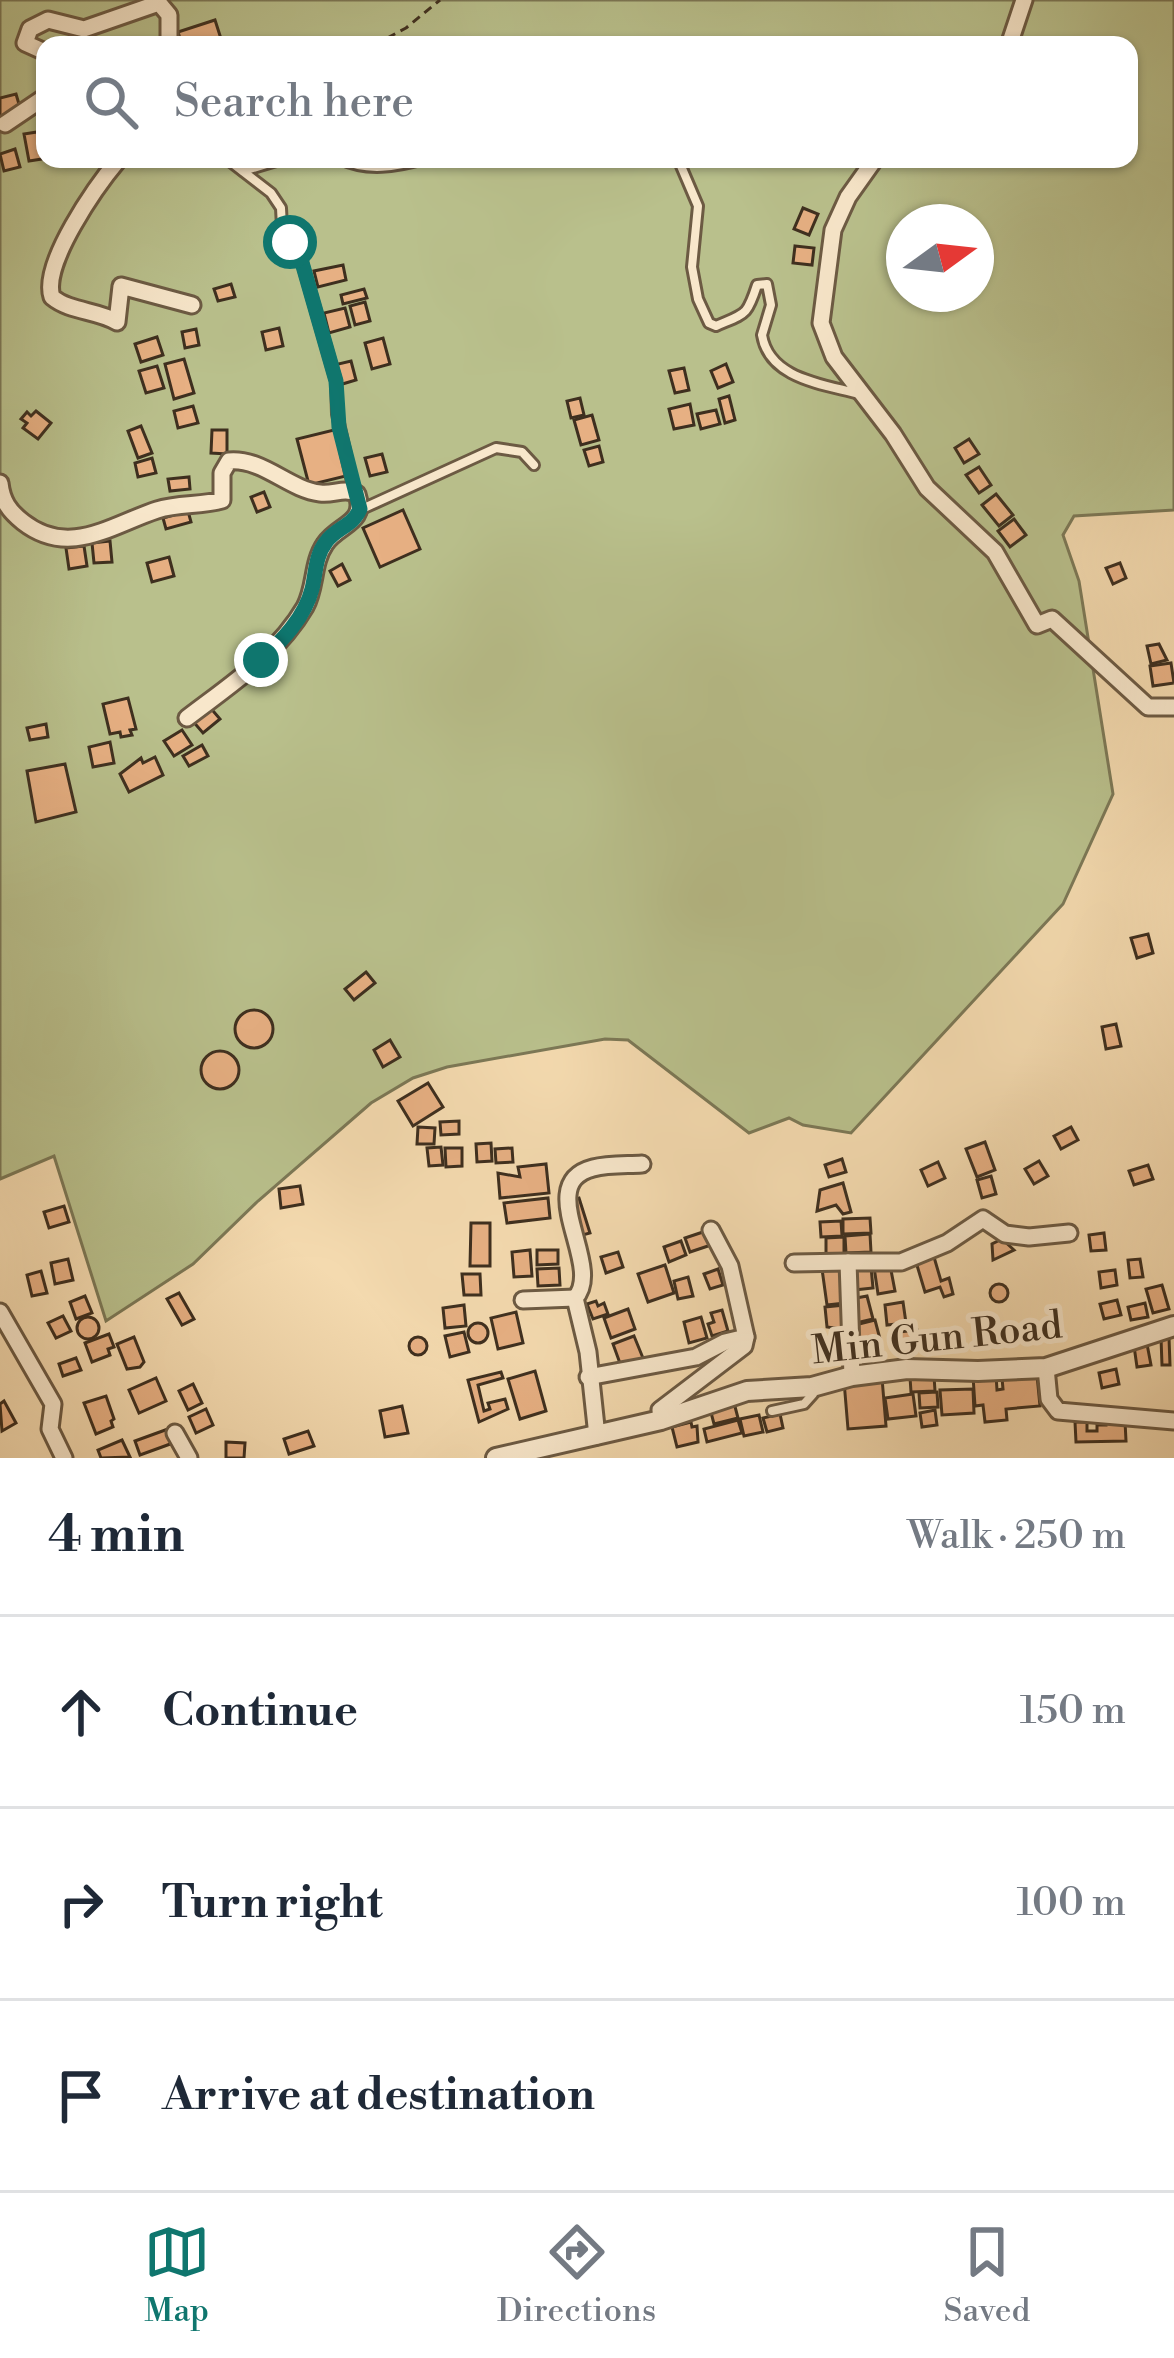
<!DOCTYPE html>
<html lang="en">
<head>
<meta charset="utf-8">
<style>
	:root { --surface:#fff; --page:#f6f6f7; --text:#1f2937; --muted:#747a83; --line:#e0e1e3; --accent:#0f766e }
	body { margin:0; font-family:"Libre Bodoni",serif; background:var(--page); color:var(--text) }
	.compass { position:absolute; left:886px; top:204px; width:108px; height:108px; border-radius:50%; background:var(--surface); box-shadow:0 3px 9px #0004; rotate:75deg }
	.stop { position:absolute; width:36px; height:36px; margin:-27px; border:9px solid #0f766e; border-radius:50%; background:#fff }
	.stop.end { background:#0f766e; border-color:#fff; box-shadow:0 3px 12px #0008 }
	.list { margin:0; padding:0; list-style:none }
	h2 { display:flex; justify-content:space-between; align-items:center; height:156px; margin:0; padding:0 48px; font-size:51px }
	h2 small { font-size:39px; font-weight:400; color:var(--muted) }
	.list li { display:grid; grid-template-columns:78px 1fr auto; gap:36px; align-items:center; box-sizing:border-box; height:192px; padding:0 48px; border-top:3px solid var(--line) }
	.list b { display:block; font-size:45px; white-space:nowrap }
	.list em { font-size:39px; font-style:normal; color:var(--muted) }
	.icon { flex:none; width:66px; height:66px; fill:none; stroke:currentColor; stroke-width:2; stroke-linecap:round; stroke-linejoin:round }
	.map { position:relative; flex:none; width:1174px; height:1458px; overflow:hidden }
	.search { position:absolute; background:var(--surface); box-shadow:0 3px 9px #0004; left:36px; right:36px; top:36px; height:132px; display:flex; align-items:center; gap:30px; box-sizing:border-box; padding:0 42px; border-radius:24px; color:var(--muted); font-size:45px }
	.sheet { height:732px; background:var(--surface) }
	nav { display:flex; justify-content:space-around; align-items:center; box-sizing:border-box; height:168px; border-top:3px solid var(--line); background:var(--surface); font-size:33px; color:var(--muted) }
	nav a { display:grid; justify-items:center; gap:6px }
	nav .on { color:var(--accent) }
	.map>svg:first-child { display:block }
</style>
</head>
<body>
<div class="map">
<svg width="1174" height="1458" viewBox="0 0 1174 1458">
	<rect width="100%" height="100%" fill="#f4daaf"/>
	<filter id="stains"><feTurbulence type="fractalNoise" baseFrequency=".00167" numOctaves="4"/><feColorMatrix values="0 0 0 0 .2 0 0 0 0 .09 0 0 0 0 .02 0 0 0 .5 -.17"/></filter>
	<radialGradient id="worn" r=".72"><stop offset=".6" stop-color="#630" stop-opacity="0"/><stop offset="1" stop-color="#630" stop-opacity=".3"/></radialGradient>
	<!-- green -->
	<path fill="#b9c08c" stroke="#7c7856" stroke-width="3" fill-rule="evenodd" d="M0,0H1174V510L1074,516L1063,535L1079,581L1113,794L1063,904L851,1133L803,1125L789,1118L749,1133L628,1040L605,1039L447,1067L413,1078L371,1103L258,1201L193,1264L106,1321L54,1156L0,1179ZM45,45H1129V159H45ZM904,222H976V294H904Z"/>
	<!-- building -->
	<g fill="#e7b083" stroke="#3e2f1f" stroke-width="3">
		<polygon points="215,20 223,45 182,45 178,32"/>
		<polygon points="16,94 21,111 0,117 0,98"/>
		<polygon points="37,132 42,159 29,161 24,134"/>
		<polygon points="15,149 20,167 4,171 0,154"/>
		<polygon points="803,208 818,214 809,235 794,229"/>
		<polygon points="795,246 814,248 812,265 793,263"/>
		<polygon points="343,265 346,280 318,287 314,271"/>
		<polygon points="231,284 235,297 218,301 214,289"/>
		<polygon points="364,289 367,298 343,304 341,295"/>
		<polygon points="365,302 370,321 355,325 350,306"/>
		<polygon points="345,308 350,327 329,333 324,313"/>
		<polygon points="279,328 283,346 266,350 262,332"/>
		<polygon points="196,329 199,345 185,348 182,332"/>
		<polygon points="157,337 163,355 141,362 135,344"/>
		<polygon points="383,338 390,364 372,369 365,343"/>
		<polygon points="184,359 194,393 174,399 165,364"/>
		<polygon points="351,361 356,380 339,385 334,365"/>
		<polygon points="726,364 733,382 718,388 711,371"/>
		<polygon points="157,366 164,388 146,393 139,371"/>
		<polygon points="684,368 689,390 675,393 669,371"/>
		<polygon points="729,396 735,420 725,423 719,399"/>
		<polygon points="580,398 584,415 571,418 567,401"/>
		<polygon points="690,404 694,425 674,429 669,409"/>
		<polygon points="193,406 198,423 178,428 174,411"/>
		<polygon points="716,410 720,424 701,429 697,414"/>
		<polygon points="36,411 51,423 38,439 23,428 27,423 21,419 27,412 31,416"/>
		<polygon points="592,415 599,440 581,445 574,420"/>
		<polygon points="141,426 152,453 138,458 128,431"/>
		<polygon points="338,429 350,475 309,485 297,439"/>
		<polygon points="212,430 227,430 227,454 211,453"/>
		<polygon points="969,439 979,454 964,463 955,448"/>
		<polygon points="599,446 603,462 589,466 584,450"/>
		<polygon points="382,454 387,472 370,476 365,458"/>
		<polygon points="152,458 156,473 138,477 135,463"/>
		<polygon points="979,467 991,485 979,493 966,475"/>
		<polygon points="189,477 190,489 170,491 168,479"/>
		<polygon points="264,492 270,507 257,512 251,497"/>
		<polygon points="996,494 1013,515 999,526 982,505"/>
		<polygon points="403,510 420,549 380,567 363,528"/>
		<polygon points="188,511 191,522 166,529 163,518"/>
		<polygon points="1014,519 1026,535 1010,547 998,531"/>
		<polygon points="110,541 112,562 94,563 92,543"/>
		<polygon points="84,546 87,566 69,569 66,548"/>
		<polygon points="169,557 174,576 152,582 147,563"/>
		<polygon points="1120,563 1126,578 1113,584 1106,568"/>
		<polygon points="342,564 350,580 338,586 330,571"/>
		<polygon points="1159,644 1167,660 1151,664 1147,646"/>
		<polygon points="1171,663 1174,683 1153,686 1150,666"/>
		<polygon points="128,698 136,729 130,730 132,735 121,737 120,732 110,734 103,704"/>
		<polygon points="208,705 220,719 203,733 191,719"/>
		<polygon points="46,724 48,737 30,740 27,728"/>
		<polygon points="182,730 192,745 174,756 164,741"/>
		<polygon points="110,742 114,763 93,767 89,747"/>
		<polygon points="202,745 208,756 189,766 183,756"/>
		<polygon points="155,757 163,775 129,792 120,774 141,758 143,763"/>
		<polygon points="65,764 76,812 36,822 27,771"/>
		<polygon points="1148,934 1153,953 1137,958 1131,938"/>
		<polygon points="366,972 375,983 354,1000 345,989"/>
		<circle cx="254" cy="1029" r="19"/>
		<polygon points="1116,1024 1121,1046 1106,1049 1102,1027"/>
		<polygon points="390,1040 400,1057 383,1067 374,1050"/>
		<circle cx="220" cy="1070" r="19"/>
		<polygon points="428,1083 443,1107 413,1126 398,1101"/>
		<polygon points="459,1121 459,1134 441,1135 440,1122"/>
		<polygon points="418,1127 435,1128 434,1144 417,1144"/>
		<polygon points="1071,1127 1078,1140 1061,1149 1054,1136"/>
		<polygon points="985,1142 995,1170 977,1177 966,1149"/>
		<polygon points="491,1143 492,1161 477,1162 476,1144"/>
		<polygon points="441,1147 443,1165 429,1166 427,1148"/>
		<polygon points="445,1148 462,1148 462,1166 446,1167"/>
		<polygon points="512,1148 513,1162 496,1163 495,1149"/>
		<polygon points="842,1159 846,1172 829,1177 825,1165"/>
		<polygon points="1039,1161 1048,1176 1034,1184 1025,1169"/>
		<polygon points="938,1162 945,1178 928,1186 921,1170"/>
		<polygon points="546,1164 549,1193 500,1198 498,1173 520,1177 518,1167"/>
		<polygon points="1148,1165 1153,1179 1134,1185 1129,1171"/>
		<polygon points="991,1176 996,1194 982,1198 977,1180"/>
		<polygon points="843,1183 851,1212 843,1214 836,1205 817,1211 820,1190"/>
		<polygon points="300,1186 303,1204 281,1208 279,1189"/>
		<polygon points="548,1198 550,1218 507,1223 504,1203"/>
		<polygon points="579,1198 590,1233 579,1236 569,1201"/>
		<polygon points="64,1206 69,1222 49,1228 44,1212"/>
		<polygon points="870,1218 871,1233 843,1234 843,1219"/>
		<polygon points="841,1221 842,1236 821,1237 820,1222"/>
		<polygon points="471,1223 490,1223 490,1266 470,1266"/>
		<polygon points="706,1231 711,1245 690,1252 685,1238"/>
		<polygon points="1104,1233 1106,1250 1091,1251 1089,1235"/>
		<polygon points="870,1234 871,1252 846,1253 845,1236"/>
		<polygon points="844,1237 844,1254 826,1255 826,1238"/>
		<polygon points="1002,1239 1014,1250 993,1260 992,1244"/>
		<polygon points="681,1241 686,1255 669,1262 664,1247"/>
		<polygon points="530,1250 532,1276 514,1277 512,1252"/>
		<polygon points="537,1250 558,1250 558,1264 537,1265"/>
		<polygon points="618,1252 623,1267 606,1273 601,1257"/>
		<polygon points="934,1257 941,1281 949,1278 953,1294 944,1297 940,1287 925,1292 916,1262"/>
		<polygon points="68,1259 73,1280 55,1284 51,1263"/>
		<polygon points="1140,1259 1143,1277 1130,1278 1128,1260"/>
		<polygon points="665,1265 674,1293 648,1302 638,1274"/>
		<polygon points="890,1265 895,1291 878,1294 874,1267"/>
		<polygon points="840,1267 845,1303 827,1305 822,1269"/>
		<polygon points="871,1267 873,1288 854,1290 852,1268"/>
		<polygon points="559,1268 560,1285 538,1286 537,1269"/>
		<polygon points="718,1269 723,1285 710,1289 704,1274"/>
		<polygon points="1115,1270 1117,1285 1101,1288 1099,1272"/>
		<polygon points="41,1271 47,1293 32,1296 27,1275"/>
		<polygon points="462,1274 480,1274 481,1295 464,1295"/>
		<polygon points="688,1277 693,1296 678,1299 674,1281"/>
		<circle cx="999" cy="1293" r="9"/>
		<polygon points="1162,1285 1169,1309 1153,1313 1146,1289"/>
		<polygon points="179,1293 194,1319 182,1325 167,1299"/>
		<polygon points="85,1296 92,1313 76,1319 70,1302"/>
		<polygon points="867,1296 873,1319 856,1323 851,1299"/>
		<polygon points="1117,1300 1121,1315 1104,1319 1100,1304"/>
		<polygon points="596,1301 598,1306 604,1303 608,1314 593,1319 587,1304"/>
		<polygon points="903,1302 906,1323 887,1325 885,1305"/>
		<polygon points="1145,1303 1148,1317 1131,1320 1128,1307"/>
		<polygon points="464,1305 466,1326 445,1328 443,1308"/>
		<polygon points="845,1305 848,1330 827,1327 825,1307"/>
		<polygon points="628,1309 635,1329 611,1338 604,1318"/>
		<polygon points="722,1310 728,1331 712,1336 708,1324 714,1322 711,1313"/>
		<polygon points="516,1312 523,1343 498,1349 491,1318"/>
		<polygon points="63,1316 71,1331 56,1338 48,1323"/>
		<circle cx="88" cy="1328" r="11"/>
		<polygon points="701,1317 707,1338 689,1343 684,1322"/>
		<polygon points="875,1320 880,1339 860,1344 855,1325"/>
		<circle cx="478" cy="1333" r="10"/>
		<polygon points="917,1330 920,1347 901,1350 899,1332"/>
		<polygon points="464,1332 469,1352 450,1357 445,1336"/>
		<polygon points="109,1334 114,1347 108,1349 110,1355 92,1362 85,1343"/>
		<polygon points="634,1336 643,1358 621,1366 613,1344"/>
		<polygon points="134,1337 144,1362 140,1367 127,1369 117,1344"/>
		<circle cx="418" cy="1346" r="9"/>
		<polygon points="1161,1338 1169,1338 1170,1365 1162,1365"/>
		<polygon points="1147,1344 1151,1365 1137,1367 1134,1346"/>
		<polygon points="76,1358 81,1370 63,1376 59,1364"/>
		<polygon points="1116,1369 1119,1384 1102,1388 1099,1373"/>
		<polygon points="535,1371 546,1411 520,1419 508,1379"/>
		<polygon points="501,1372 503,1378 478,1385 484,1411 490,1409 488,1403 505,1399 508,1409 479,1422 468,1380"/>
		<polygon points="996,1375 997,1390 1003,1389 1002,1378 1037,1375 1040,1406 1006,1409 1007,1420 985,1422 983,1405 975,1406 973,1376"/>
		<polygon points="934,1376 935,1391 911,1392 910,1377"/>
		<polygon points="156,1378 166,1401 139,1413 129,1390"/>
		<polygon points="882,1378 886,1426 848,1429 844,1381"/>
		<polygon points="193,1384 202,1403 188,1410 179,1391"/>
		<polygon points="973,1389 974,1413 942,1415 940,1390"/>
		<polygon points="937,1392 938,1407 920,1408 919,1393"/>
		<polygon points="913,1394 916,1416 888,1419 885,1398"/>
		<polygon points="106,1396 114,1419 111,1421 113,1427 96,1434 84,1403"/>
		<polygon points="733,1399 738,1418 714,1424 709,1405"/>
		<polygon points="4,1401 16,1423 2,1431 0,1404"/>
		<polygon points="402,1406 408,1433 385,1437 380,1411"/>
		<polygon points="206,1409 213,1425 196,1433 189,1417"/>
		<polygon points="935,1410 937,1425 922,1427 920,1413"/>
		<polygon points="780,1414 783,1428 767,1432 763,1418"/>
		<polygon points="759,1415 763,1432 744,1436 740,1419"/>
		<polygon points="738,1420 742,1433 707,1442 704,1429"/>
		<polygon points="1125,1421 1126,1441 1076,1442 1075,1422 1087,1422 1087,1431 1097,1431 1097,1425 1106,1425 1106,1422"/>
		<polygon points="691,1422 692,1427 697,1426 698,1442 677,1447 672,1427"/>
		<polygon points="168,1429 173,1443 140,1455 135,1441"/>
		<polygon points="308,1431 314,1446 289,1454 284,1439"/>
		<polygon points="122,1440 130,1457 101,1458 98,1450"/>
		<polygon points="226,1442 245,1443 244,1458 226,1458"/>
	</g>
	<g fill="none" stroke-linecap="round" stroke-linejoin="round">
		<defs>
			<g id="service">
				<polyline points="227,159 271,193 281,208 282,227 301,259 336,381 337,414 354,491"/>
				<path d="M340,159C367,172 396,167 424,159"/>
				<path d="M678,159L698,206L692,267L698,299L709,323L716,326C746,313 747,316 757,285L767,284L771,305L762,335C769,379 823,384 859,394"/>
				<polyline points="243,171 283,159"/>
				<polyline points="362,509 496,448 522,452 534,465"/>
				<polyline points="772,1411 804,1404 813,1394 813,1388"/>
			</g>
			<g id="minor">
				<polyline points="1009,45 1024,0"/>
				<polyline points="45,52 25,43 30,29 48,20 84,29 159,3 169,15 169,45"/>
				<polyline points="5,124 45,97"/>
				<path d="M119,159C97,185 41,264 52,297C70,312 97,310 117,322L121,286L192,305"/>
				<polyline points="875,159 848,197 833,230 821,323 834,357 893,434 927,488 995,552 1037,625 1052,619 1148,707 1174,707"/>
				<path d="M0,483C2,501 9,511 23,522C69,558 111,525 157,510C178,503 202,506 222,500V473L229,461C263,458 288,489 320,493C334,495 344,487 357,494C367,524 338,524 325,544C312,563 316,587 305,607C277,655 230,685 187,718"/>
				<polyline points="794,1263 848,1262"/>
				<path d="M575,1298C605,1266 532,1184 593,1168C608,1164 626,1165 642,1164"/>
				<polyline points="523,1300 575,1298 588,1352 597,1436"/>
				<polyline points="0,1312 53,1404 50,1429 64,1458"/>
				<polyline points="1046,1368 1049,1399 1058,1411 1174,1421"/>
				<polyline points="852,1376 848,1262 901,1262 947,1243 983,1219 1005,1234 1029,1237 1069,1233"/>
				<polyline points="588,1377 696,1357 725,1342 746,1337"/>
				<polyline points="661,1420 660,1410 744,1346 746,1337 730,1266 711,1230"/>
				<polyline points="175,1433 189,1458"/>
			</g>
			<polyline id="tertiary" points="496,1458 661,1420 747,1391 812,1387 852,1376 907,1369 978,1371 1046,1368 1174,1326"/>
		</defs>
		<!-- service casing -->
		<use href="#service" stroke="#6c5a43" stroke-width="14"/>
		<!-- minor casing -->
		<use href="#minor" stroke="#6c5a43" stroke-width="21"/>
		<!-- tertiary casing -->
		<use href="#tertiary" stroke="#6c5a43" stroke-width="24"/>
		<!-- path -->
		<polyline stroke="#3e2f1f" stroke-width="3" stroke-dasharray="9 6" stroke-linecap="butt" points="374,45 406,28 440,0"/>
		<!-- service -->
		<use href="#service" stroke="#f8e7cb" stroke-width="8"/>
		<!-- minor -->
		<use href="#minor" stroke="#f8e7cb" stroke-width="15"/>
		<!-- tertiary -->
		<use href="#tertiary" stroke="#f8e7cb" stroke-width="18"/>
	</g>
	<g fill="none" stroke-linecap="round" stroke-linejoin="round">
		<!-- route -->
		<path stroke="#0f766e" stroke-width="15" d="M261,660C282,641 305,617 312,589C316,573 315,556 326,542C336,528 353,526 360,509L339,427L336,381L301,259L290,242"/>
	</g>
	<g text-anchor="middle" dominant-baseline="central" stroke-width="10" stroke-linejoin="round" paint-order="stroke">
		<!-- street labels -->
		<g font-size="39" fill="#3e2f1f" stroke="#f8e7cb">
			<text transform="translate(937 1339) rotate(-6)">Min Gun Road</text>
		</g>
	</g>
	<rect width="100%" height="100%" filter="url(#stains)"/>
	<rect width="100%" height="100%" fill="url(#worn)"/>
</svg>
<svg class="compass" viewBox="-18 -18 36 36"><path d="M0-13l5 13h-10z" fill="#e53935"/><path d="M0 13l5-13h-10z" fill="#747a83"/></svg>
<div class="stop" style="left:290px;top:242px"></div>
<div class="stop end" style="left:261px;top:660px"></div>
<div class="search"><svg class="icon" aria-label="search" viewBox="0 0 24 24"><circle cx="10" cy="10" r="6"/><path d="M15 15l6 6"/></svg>Search here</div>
</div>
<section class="sheet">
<h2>4 min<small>Walk · 250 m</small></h2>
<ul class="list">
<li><svg class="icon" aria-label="ahead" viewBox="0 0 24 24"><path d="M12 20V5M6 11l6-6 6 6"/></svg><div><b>Continue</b></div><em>150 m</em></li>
<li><svg class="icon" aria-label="right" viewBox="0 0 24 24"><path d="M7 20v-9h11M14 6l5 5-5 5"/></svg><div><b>Turn right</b></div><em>100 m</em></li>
<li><svg class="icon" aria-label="arrive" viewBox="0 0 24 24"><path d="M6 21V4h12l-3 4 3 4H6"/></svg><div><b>Arrive at destination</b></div></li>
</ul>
</section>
<nav>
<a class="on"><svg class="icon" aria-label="map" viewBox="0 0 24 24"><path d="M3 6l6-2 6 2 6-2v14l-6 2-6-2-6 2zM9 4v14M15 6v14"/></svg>Map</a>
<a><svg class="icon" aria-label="directions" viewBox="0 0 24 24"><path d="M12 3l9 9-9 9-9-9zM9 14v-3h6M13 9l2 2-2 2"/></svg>Directions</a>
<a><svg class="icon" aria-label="saved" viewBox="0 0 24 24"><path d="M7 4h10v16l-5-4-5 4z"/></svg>Saved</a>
</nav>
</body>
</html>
